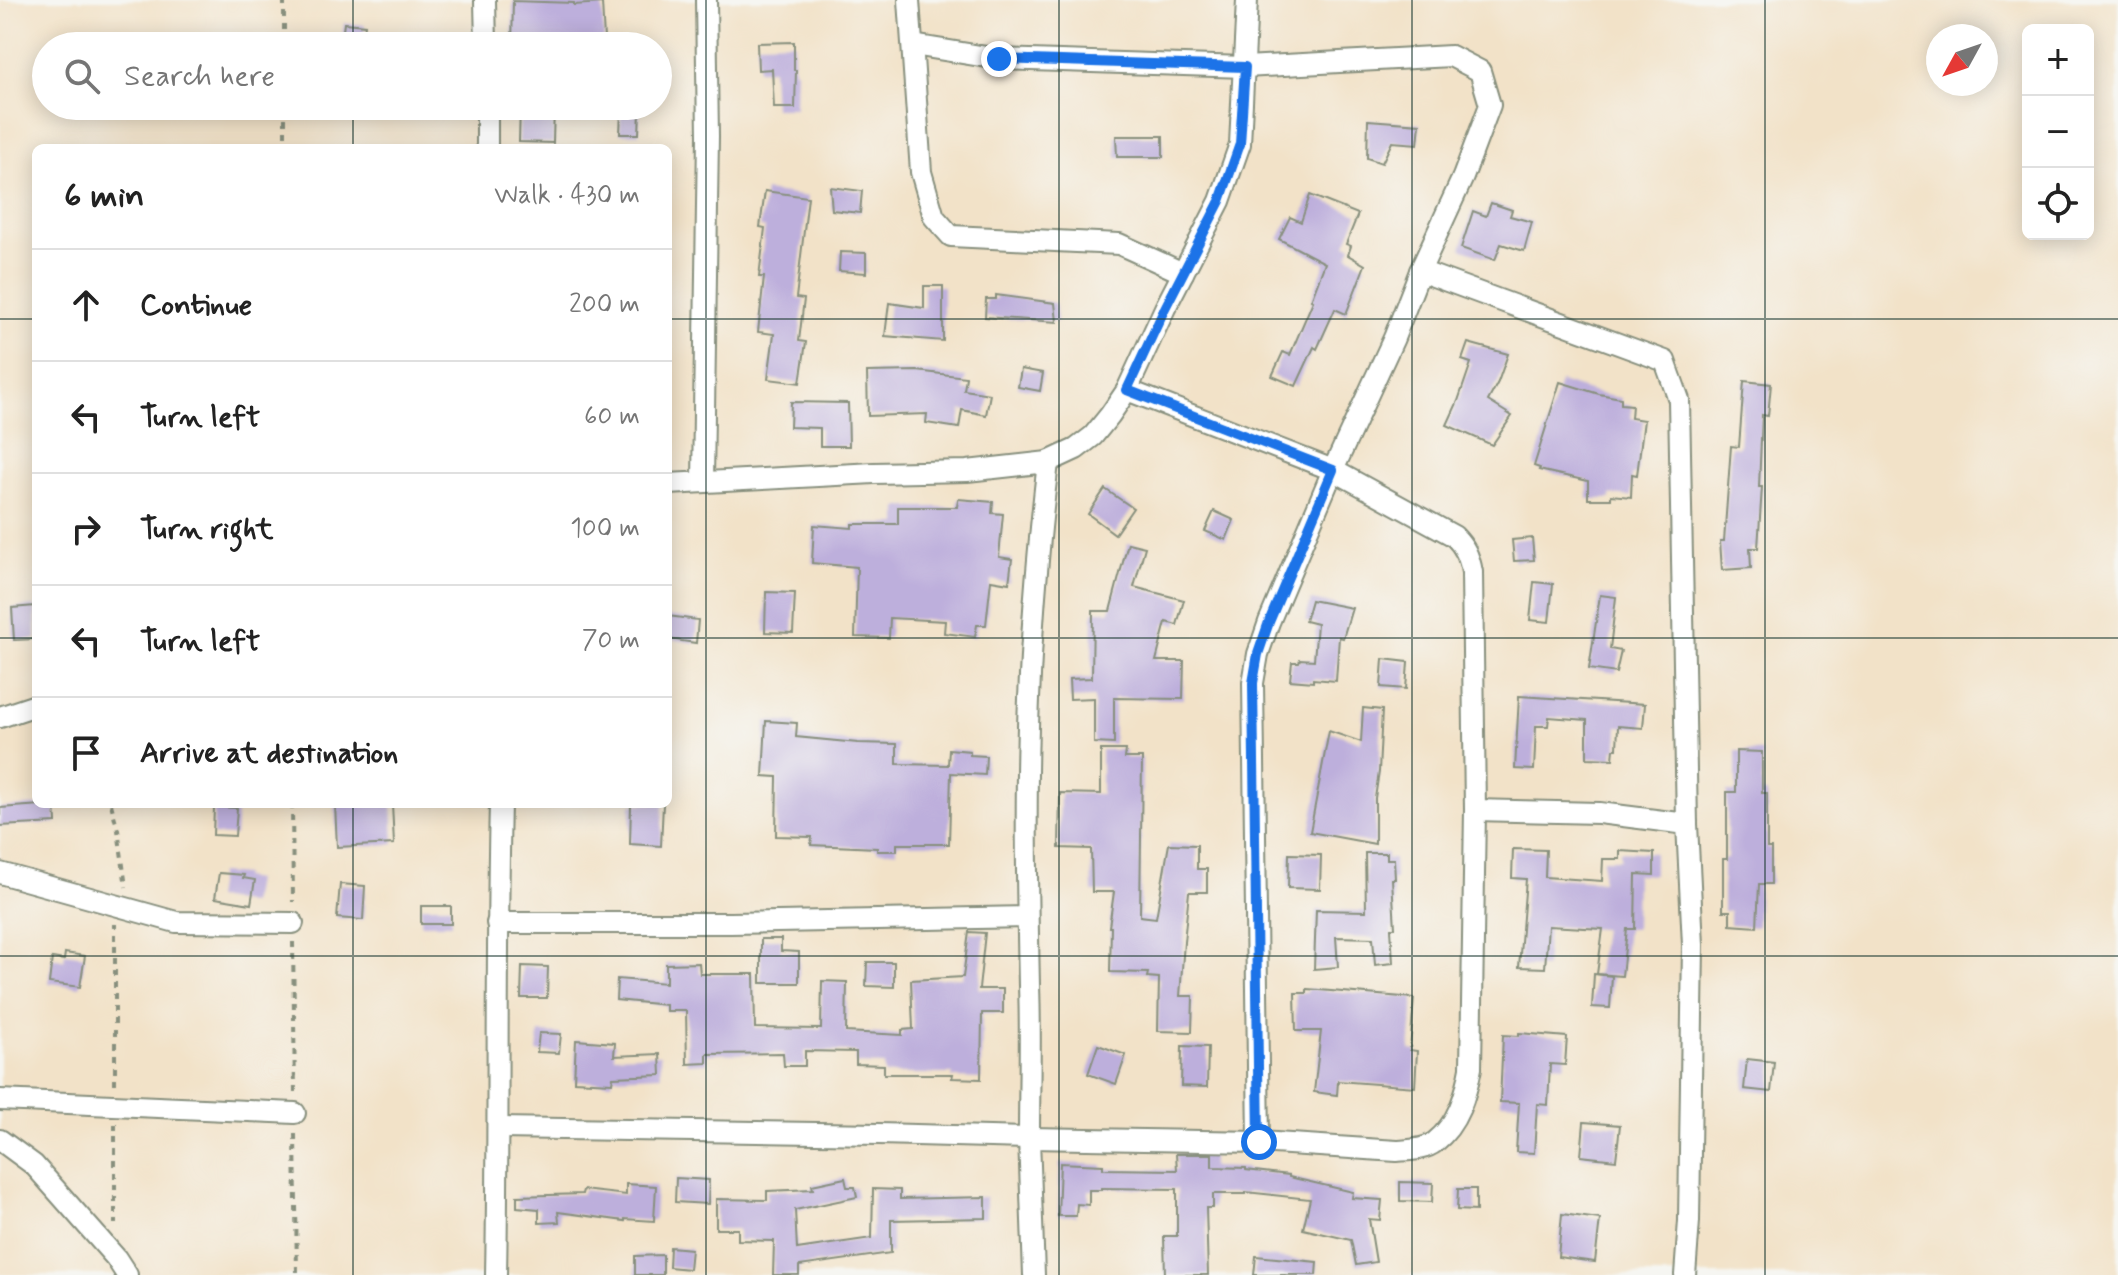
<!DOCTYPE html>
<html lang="en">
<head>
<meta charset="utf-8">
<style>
	:root { --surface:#fff; --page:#f6f6f6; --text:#222; --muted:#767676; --line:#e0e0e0 }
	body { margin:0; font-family:Mynerve,sans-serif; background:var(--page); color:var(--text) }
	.controls { position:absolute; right:24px; top:24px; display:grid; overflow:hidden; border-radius:12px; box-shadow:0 4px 20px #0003 }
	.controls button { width:72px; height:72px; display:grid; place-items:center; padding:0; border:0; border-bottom:2px solid var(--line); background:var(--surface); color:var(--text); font:40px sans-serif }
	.compass { position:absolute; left:1926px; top:24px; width:72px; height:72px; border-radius:50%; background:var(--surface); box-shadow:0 4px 20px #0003; rotate:230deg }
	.stop { position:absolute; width:24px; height:24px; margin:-18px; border:6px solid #1a73e8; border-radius:50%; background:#fff }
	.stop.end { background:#1a73e8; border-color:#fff; box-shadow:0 2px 8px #0008 }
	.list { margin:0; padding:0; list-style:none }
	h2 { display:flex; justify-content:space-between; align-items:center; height:104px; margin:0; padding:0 32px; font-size:34px }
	h2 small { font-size:26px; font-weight:400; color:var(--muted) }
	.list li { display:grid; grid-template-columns:52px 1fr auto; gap:24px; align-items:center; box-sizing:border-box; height:112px; padding:0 32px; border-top:2px solid var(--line) }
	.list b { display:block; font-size:30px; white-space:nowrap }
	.list em { font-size:26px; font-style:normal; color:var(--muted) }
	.icon { flex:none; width:44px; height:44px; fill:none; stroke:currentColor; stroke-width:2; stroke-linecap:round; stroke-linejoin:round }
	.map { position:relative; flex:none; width:2118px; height:1275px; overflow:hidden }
	.search { position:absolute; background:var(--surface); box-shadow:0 4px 20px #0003; left:32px; top:32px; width:640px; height:88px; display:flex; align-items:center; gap:20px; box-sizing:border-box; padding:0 28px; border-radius:44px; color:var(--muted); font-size:30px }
	.panel { position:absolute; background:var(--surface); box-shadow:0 4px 20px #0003; left:32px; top:144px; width:640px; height:664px; border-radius:12px }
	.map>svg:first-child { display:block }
</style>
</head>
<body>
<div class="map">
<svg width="2118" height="1275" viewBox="0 0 2118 1275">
	<rect width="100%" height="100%" fill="#f6f6f2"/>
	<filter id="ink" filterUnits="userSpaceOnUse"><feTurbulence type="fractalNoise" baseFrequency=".0125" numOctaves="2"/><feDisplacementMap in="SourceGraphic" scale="16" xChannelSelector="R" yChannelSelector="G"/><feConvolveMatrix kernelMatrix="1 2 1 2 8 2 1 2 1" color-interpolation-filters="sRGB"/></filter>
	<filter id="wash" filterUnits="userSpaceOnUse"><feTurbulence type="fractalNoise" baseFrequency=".006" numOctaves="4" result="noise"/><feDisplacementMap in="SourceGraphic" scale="32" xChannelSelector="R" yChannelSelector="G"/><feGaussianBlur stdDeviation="1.8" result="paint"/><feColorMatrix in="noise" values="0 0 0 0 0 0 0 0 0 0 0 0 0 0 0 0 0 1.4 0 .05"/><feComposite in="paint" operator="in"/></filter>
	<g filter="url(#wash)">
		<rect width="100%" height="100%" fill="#f2e2c8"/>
		<g id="blocks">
			<!-- building -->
			<g fill="#bdafdc">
				<polygon points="513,1 574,3 574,5 602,3 604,39 573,41 573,46 512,46"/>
				<polygon points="344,23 365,25 362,46 341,46"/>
				<polygon points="794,42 794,70 796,70 795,108 774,108 772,69 758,70 757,43"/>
				<polygon points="520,106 554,106 553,143 519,142"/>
				<polygon points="621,111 640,111 639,134 620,134"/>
				<polygon points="1368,120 1420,124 1418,144 1392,142 1382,163 1367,158"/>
				<polygon points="1116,136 1163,136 1163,157 1117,157"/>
				<polygon points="830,187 862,191 860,213 832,210"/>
				<polygon points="765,191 808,197 796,298 804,299 799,341 806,342 800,383 768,379 774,334 758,332 764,277 759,277 765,228 760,227"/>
				<polygon points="1310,195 1358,214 1346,244 1351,246 1348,255 1365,265 1346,314 1335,309 1317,349 1314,347 1296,386 1272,376 1283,352 1290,355 1313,301 1311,300 1325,263 1279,239 1290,217 1301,222"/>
				<polygon points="1491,203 1512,210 1510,216 1532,222 1524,251 1501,244 1495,260 1461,248 1473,211 1486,216"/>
				<polygon points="840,252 866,253 866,273 839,271"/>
				<polygon points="924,286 943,286 943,341 885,336 889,303 924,308"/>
				<polygon points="996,295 1055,303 1057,322 985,317 986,299 996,299"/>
				<polygon points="1468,343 1508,354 1498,382 1488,401 1512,416 1492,445 1447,425 1458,401 1471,363 1462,360"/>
				<polygon points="1021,369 1043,373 1040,391 1018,387"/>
				<polygon points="917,371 966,377 964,390 990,394 986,415 962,410 959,428 926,423 927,414 868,416 867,372"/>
				<polygon points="1744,381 1771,384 1768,416 1762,415 1759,487 1762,487 1758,548 1750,548 1751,568 1722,570 1720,541 1724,541 1731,446 1739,447"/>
				<polygon points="1560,382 1599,394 1621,398 1621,404 1632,405 1631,418 1644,420 1637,475 1632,474 1631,497 1611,495 1611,499 1588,499 1588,481 1539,470 1540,468 1534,466"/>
				<polygon points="791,402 848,403 849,446 820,446 820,428 790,427"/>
				<polygon points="1105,489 1133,508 1115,534 1088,514"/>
				<polygon points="958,499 993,502 992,513 1003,514 999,557 1012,559 1009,583 991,580 986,625 977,625 975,637 944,633 945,621 890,618 889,638 855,637 857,567 812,563 814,525 852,528 852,524 898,524 898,507 957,507"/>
				<polygon points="1214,511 1234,520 1226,540 1205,531"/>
				<polygon points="1532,538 1534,560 1514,561 1512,540"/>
				<polygon points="1128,543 1145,547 1134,587 1184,600 1177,625 1166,622 1156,661 1184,661 1183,699 1114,698 1114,744 1094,743 1094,698 1070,699 1069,679 1092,678 1093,611 1110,611"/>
				<polygon points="1534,582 1553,584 1549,622 1530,620"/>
				<polygon points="766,592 795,593 793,633 765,632"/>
				<polygon points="1600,595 1616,597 1610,649 1621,651 1616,673 1589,669"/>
				<polygon points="1311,600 1352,608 1343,638 1339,637 1336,681 1313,679 1313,682 1290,680 1292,662 1299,662 1300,659 1314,660 1317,624 1305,621"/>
				<polygon points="35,606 36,639 14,640 12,608"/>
				<polygon points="668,616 698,620 696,643 668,639"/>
				<polygon points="1383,659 1408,662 1406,689 1381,687"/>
				<polygon points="1519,696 1645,704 1643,728 1618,726 1617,749 1614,749 1613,759 1587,758 1587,720 1549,717 1548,726 1536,726 1534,770 1515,769"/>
				<polygon points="1363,708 1382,710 1379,772 1375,798 1375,844 1310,832 1329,731 1361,742"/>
				<polygon points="766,721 797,723 796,737 858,743 897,744 897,764 948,765 949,749 970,751 970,755 986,756 985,775 951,773 949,844 897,844 897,851 877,851 877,848 811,845 812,837 776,836 777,777 763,776"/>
				<polygon points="1101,750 1126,750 1125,758 1142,758 1140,916 1156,918 1169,844 1197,845 1197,869 1207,869 1207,892 1189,892 1184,942 1180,996 1193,996 1192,1032 1158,1031 1159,978 1147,977 1148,973 1110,972 1111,927 1109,927 1114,892 1092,892 1091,849 1059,848 1060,793 1101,794"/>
				<polygon points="1736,751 1762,752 1762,793 1767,793 1767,848 1771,848 1771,884 1759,884 1757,927 1730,925 1730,911 1723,911 1723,859 1727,859 1727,792 1736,792"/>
				<polygon points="55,804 56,823 0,826 0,808"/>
				<polygon points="335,804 392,804 394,844 337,847"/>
				<polygon points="631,804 663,804 661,846 630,844"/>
				<polygon points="214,807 237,808 235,836 213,835"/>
				<polygon points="1513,849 1546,850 1545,877 1602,881 1603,859 1620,859 1620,851 1654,853 1654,875 1636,874 1635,929 1627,929 1622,976 1597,974 1603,929 1548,926 1545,968 1519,967 1526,879 1512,878"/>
				<polygon points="1365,853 1387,853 1387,859 1394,859 1395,879 1392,879 1395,928 1391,928 1393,963 1375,965 1373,938 1336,937 1338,967 1314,969 1316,910 1366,911"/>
				<polygon points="1289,854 1321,855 1320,889 1288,888"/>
				<polygon points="219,873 244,875 243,878 255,880 251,904 215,898"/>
				<polygon points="340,884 365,886 363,920 337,918"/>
				<rect x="421" y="906" width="30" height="18"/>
				<polygon points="969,932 985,933 979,989 1003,989 1003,1013 982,1013 981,1079 952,1078 953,1074 884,1074 884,1065 856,1064 856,1052 805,1051 805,1066 784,1066 783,1053 707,1054 707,1063 687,1064 686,1011 666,1011 666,1005 616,1000 617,979 666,983 666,964 699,963 700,974 754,974 755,1028 821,1029 822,981 847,982 846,1032 902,1035 902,1030 913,1029 911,980 963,977"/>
				<polygon points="761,939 781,939 781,951 799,952 799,983 761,983"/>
				<polygon points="65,953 85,956 80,987 49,983 52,958 64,960"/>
				<polygon points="867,962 894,962 894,987 866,986"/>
				<polygon points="522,966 548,967 547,998 521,998"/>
				<polygon points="1594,974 1612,976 1610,1008 1592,1007"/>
				<polygon points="1307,989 1414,998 1410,1050 1417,1051 1415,1087 1338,1081 1337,1095 1314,1092 1321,1031 1296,1031 1295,993 1307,993"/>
				<polygon points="539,1033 561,1034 559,1053 537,1052"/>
				<polygon points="1519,1033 1567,1037 1565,1065 1550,1064 1548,1105 1537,1104 1534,1153 1516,1152 1519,1103 1500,1102 1503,1035 1519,1036"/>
				<polygon points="576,1040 615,1043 614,1056 660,1054 661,1075 613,1077 612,1083 574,1081"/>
				<polygon points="1098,1045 1126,1055 1116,1084 1088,1074"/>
				<polygon points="1182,1046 1208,1047 1207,1087 1181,1086"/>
				<polygon points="1747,1059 1774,1062 1771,1092 1744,1089"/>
				<polygon points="1584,1122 1620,1125 1616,1160 1581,1156"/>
				<polygon points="1176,1154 1212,1154 1212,1167 1246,1168 1246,1170 1289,1175 1289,1177 1353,1192 1352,1198 1382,1200 1380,1220 1369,1219 1376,1262 1356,1265 1351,1240 1303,1229 1310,1199 1246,1192 1246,1194 1213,1194 1213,1208 1206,1208 1208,1275 1165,1275 1164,1236 1177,1236 1177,1189 1102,1188 1102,1190 1089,1190 1089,1205 1077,1204 1076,1216 1058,1216 1060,1163 1103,1165 1103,1169 1177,1170"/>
				<polygon points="676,1178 709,1180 708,1204 675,1202"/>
				<polygon points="845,1178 847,1187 855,1187 857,1197 795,1210 797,1249 872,1238 873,1189 900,1190 900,1199 986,1197 986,1218 891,1220 891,1253 799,1266 799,1275 773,1275 774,1241 738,1240 738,1229 716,1229 716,1199 767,1200 767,1191 813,1189 812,1185"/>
				<polygon points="1400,1182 1433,1183 1432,1202 1400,1201"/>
				<polygon points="626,1184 656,1186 654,1221 625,1219 625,1221 558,1212 559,1222 539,1223 539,1209 517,1207 517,1196 582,1194 583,1190 626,1195"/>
				<polygon points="1458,1189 1476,1189 1476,1211 1457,1210"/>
				<polygon points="1562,1214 1600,1219 1595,1262 1558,1257"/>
				<polygon points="670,1247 691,1249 689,1269 669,1267"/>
				<polygon points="663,1255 663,1275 635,1275 635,1256"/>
				<polygon points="1256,1256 1317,1262 1316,1275 1254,1275"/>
			</g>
		</g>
	</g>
	<g filter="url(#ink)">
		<use href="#blocks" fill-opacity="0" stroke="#88907e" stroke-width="2"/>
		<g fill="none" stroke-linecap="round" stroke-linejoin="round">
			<defs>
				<g id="street">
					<polyline points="485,0 486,46"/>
					<polyline points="909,0 921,172 934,217 951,236 1119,244 1183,273"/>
					<polyline points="913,45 999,59 1245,67 1451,56 1480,71 1490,105 1463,177 1420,271 1394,338 1333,470 1127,390"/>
					<polyline points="487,106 487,148"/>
					<polyline points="1420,271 1665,361 1679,400 1687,824"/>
					<path d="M1333,470L1454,536C1465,547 1469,556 1472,572L1475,810L1471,1068C1466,1095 1458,1124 1435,1142C1425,1150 1409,1150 1397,1151L1259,1142L1253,683L1258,654L1269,622Z"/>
					<polyline points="703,482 708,136 706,0"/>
					<polyline points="668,484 874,473 967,471 1048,462 1076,449 1093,436 1110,415 1127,390 1165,308 1220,201 1240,144 1247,0"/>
					<polyline points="0,717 36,705"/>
					<polyline points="1475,810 1599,813 1687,824 1693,945 1689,1221 1685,1275"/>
					<polyline points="0,873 176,922 293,923"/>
					<polyline points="497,923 730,923 1027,917"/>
					<polyline points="0,1100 295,1113"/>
					<path d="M499,1128L879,1134L1029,1138C1029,1087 1031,1036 1029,986C1027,890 1025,794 1029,699C1032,620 1039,540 1048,462"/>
					<polyline points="0,1140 34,1165 116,1258 127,1275"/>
					<path d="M496,1275C499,1118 496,961 500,804"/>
					<polyline points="1034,1275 1029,1138 1259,1142"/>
				</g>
			</defs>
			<!-- street casing -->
			<use href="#street" stroke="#88907e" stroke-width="24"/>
			<!-- path -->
			<g stroke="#88907e" stroke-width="4" stroke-dasharray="6 6" stroke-linecap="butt">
				<polyline points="284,0 284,46"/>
				<polyline points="285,106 285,148"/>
				<polyline points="111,804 118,830 126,887"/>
				<polyline points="292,804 293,902"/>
				<polyline points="293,942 295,1094"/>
				<polyline points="115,1084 115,924"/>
				<polyline points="115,1124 115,1224"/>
				<polyline points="295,1134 297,1275"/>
			</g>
			<!-- street -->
			<use href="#street" stroke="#fff" stroke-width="20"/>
		</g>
	</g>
	<g fill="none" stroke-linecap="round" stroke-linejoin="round" filter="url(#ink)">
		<!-- route -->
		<polyline stroke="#1a73e8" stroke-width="10" points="999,59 1245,67 1240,144 1220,201 1165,308 1127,390 1333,470 1269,622 1258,654 1253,683 1259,1142"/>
	</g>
	<!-- grid -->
	<path fill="none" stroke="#1f3d34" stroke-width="2" stroke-opacity="0.55" d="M353,0V46M706,0V1275M1059,0V1275M1412,0V1275M1765,0V1275M353,106V148M0,319H36M668,319H2118M0,638H36M668,638H2118M353,804V1275M0,956H2118"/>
</svg>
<div class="controls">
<button>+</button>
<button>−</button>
<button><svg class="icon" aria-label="locate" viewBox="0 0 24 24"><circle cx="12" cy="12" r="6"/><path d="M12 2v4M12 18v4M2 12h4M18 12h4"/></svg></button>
</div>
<svg class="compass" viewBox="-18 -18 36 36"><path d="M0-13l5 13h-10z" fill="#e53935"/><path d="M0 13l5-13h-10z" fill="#767676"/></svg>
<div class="stop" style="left:1259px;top:1142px"></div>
<div class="stop end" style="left:999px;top:59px"></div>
<div class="search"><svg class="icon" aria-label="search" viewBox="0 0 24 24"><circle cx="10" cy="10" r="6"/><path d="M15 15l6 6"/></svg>Search here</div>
<section class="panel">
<h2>6 min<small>Walk · 430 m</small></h2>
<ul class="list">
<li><svg class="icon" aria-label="ahead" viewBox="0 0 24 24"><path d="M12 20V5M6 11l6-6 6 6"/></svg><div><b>Continue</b></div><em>200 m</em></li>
<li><svg class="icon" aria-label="left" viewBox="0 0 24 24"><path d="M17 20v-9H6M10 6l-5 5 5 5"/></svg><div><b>Turn left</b></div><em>60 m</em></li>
<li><svg class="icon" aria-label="right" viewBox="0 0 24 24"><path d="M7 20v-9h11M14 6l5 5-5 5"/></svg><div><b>Turn right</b></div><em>100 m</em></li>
<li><svg class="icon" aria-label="left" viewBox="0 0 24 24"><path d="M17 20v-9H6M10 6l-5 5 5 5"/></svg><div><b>Turn left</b></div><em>70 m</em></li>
<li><svg class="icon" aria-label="arrive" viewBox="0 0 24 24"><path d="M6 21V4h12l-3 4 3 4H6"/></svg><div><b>Arrive at destination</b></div></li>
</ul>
</section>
</div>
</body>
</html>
